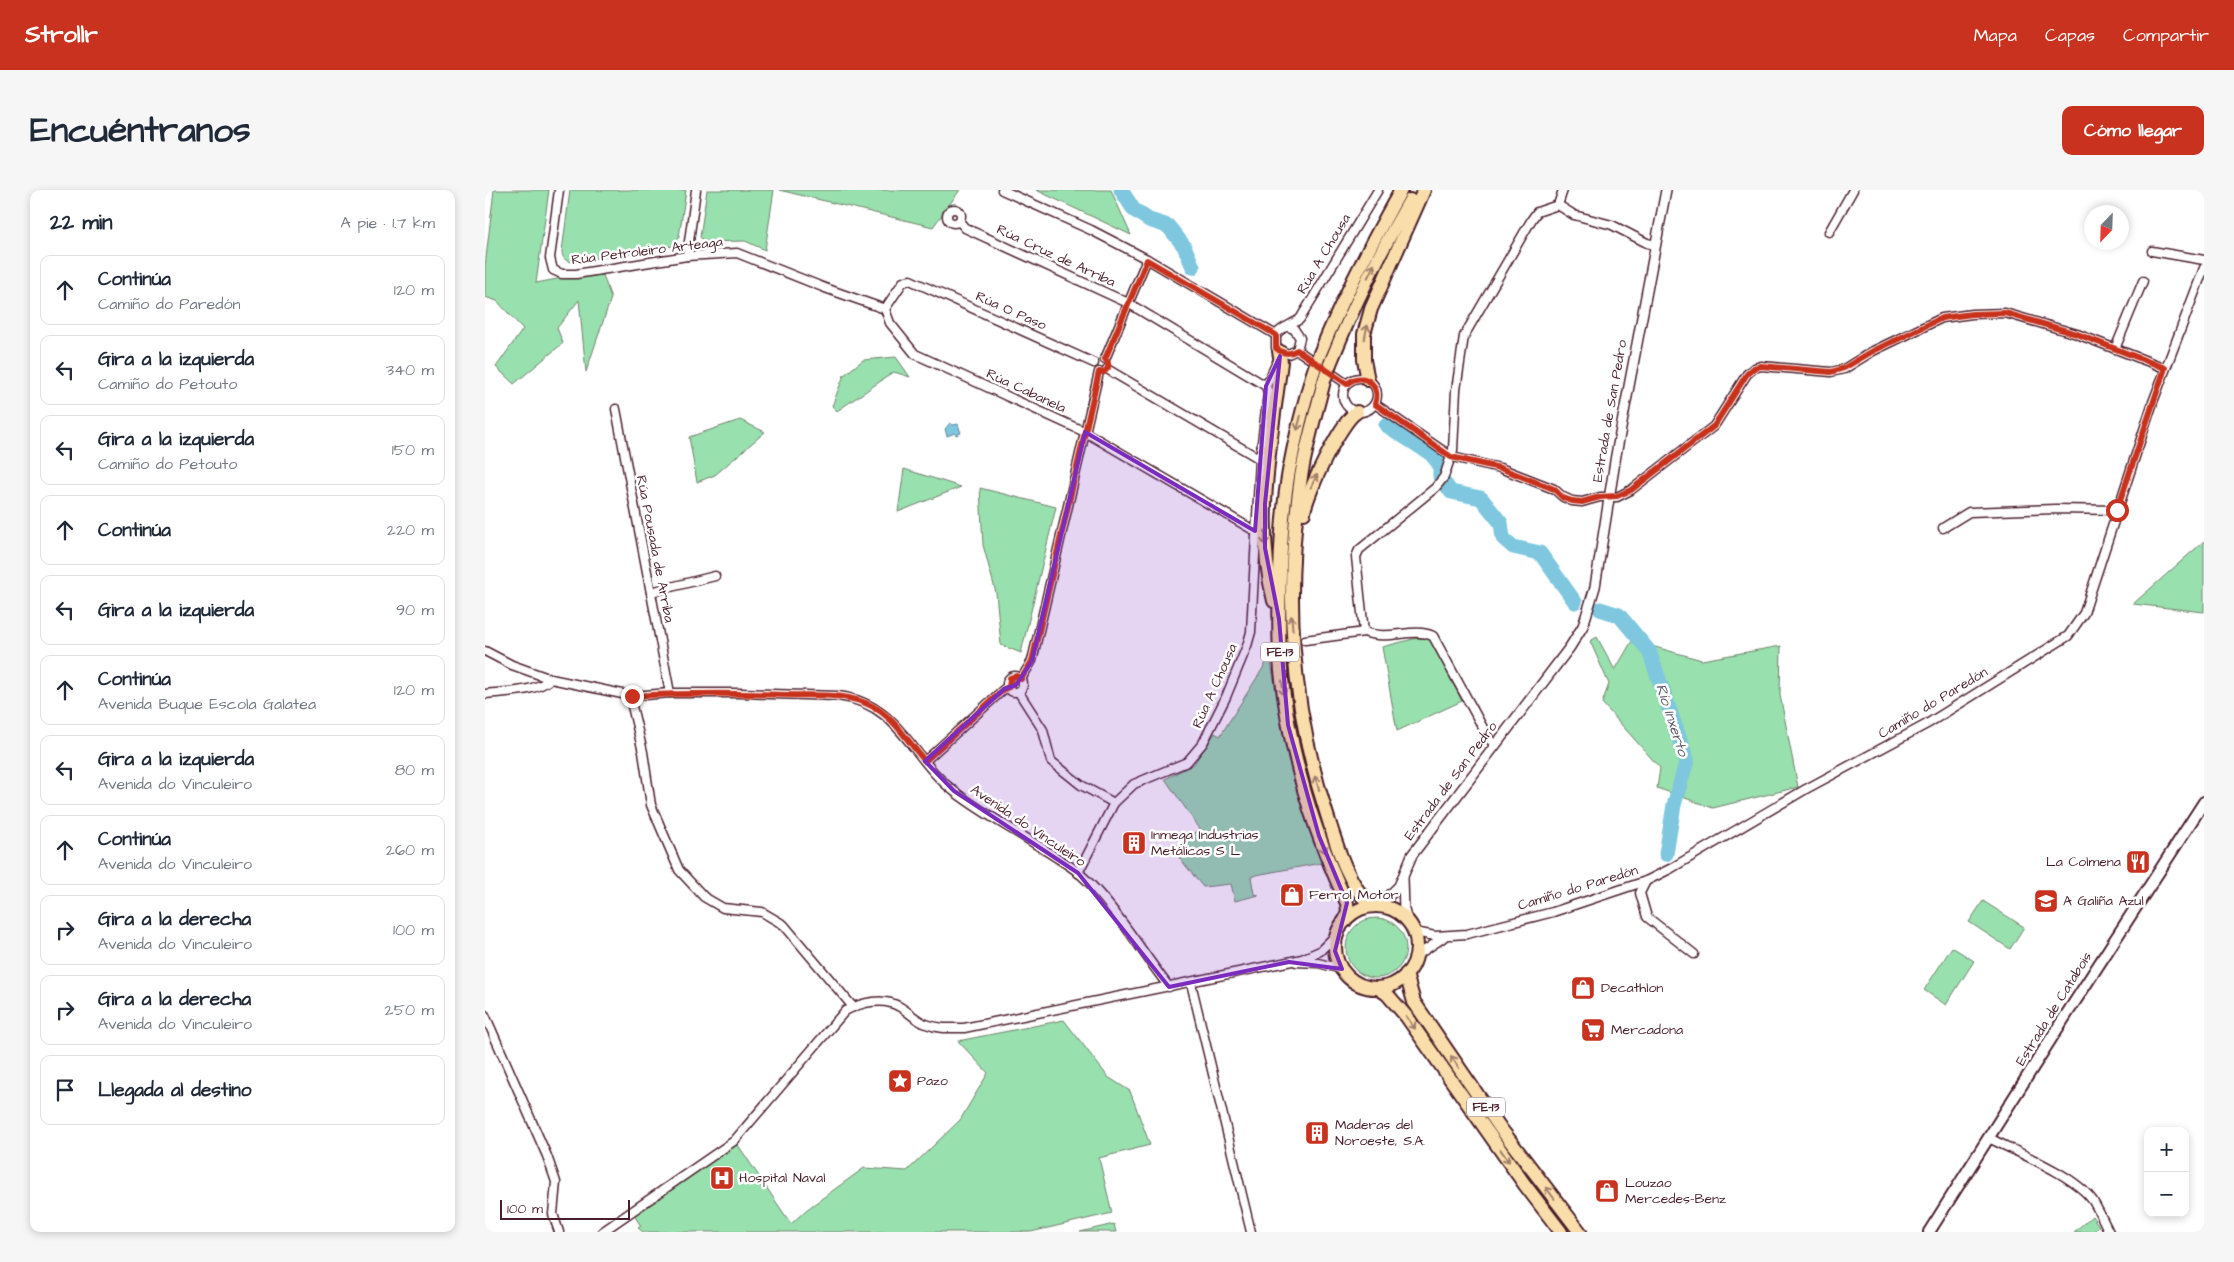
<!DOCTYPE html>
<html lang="es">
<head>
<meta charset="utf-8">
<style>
	:root { --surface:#fff; --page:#f6f6f7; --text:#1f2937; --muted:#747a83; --line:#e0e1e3; --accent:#c8321e }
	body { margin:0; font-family:"Architects Daughter",sans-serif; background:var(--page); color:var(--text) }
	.controls { position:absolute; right:15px; bottom:15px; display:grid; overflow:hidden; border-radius:10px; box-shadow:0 2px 8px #0003 }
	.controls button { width:45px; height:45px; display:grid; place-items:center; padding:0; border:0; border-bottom:1px solid var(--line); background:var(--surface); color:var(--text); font:25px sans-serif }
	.compass { position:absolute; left:1599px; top:15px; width:45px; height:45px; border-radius:50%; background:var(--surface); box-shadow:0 2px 8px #0003; rotate:203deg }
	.scale { position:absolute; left:15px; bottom:12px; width:130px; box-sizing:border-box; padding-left:5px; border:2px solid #4a1f2b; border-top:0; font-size:14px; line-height:18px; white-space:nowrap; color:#4a1f2b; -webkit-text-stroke:4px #fff; paint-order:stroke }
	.stop { position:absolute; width:15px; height:15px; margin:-11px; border:4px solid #c8321e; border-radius:50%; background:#fff }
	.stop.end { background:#c8321e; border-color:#fff; box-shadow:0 1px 5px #0008 }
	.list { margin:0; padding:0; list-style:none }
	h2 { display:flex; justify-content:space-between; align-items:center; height:65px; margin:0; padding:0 20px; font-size:21px }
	h2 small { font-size:16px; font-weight:400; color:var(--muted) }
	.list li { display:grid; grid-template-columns:32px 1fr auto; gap:15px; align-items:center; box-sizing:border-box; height:70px; margin:0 10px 10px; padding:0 10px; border:1px solid var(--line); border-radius:10px }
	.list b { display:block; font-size:19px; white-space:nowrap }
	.list p { margin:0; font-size:16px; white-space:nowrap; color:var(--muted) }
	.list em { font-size:16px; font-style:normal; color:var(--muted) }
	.icon { flex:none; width:28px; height:28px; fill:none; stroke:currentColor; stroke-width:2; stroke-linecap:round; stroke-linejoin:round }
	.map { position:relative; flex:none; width:1719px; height:1042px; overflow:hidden; border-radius:10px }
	header { display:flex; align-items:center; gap:30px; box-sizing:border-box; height:70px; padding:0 25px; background:var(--accent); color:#fff }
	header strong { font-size:24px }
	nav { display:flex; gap:28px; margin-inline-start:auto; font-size:18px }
	.intro { display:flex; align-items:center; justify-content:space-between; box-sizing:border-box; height:120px; padding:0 30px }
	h1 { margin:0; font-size:35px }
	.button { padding:12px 22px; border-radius:10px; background:var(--accent); color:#fff; font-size:18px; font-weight:700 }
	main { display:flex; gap:30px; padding:0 30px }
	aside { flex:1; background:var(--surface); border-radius:10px; box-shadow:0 2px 8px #0003 }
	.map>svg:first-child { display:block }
</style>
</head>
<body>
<header>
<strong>Strollr</strong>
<nav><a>Mapa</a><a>Capas</a><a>Compartir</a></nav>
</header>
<div class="intro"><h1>Encuéntranos</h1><a class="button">Cómo llegar</a></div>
<main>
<aside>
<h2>22 min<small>A pie · 1.7 km</small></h2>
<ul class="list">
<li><svg class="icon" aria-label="ahead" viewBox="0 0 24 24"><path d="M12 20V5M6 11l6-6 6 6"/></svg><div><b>Continúa</b><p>Camiño do Paredón</p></div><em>120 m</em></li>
<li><svg class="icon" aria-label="left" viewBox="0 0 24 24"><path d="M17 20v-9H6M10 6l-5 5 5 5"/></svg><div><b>Gira a la izquierda</b><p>Camiño do Petouto</p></div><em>340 m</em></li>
<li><svg class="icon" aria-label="left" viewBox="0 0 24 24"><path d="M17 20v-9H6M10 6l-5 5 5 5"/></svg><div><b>Gira a la izquierda</b><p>Camiño do Petouto</p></div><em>150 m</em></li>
<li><svg class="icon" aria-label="ahead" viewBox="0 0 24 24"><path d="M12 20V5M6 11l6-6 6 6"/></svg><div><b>Continúa</b></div><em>220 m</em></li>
<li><svg class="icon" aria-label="left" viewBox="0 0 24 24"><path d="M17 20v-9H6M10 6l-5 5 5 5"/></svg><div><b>Gira a la izquierda</b></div><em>90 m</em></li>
<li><svg class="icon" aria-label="ahead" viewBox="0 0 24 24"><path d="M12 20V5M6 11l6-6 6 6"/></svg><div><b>Continúa</b><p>Avenida Buque Escola Galatea</p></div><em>120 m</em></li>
<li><svg class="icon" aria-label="left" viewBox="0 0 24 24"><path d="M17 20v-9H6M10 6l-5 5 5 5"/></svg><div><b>Gira a la izquierda</b><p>Avenida do Vinculeiro</p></div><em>80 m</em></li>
<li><svg class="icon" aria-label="ahead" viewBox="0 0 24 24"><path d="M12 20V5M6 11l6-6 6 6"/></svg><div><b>Continúa</b><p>Avenida do Vinculeiro</p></div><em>260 m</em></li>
<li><svg class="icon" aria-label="right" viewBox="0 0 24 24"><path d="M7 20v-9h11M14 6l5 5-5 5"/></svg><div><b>Gira a la derecha</b><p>Avenida do Vinculeiro</p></div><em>100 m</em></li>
<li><svg class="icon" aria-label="right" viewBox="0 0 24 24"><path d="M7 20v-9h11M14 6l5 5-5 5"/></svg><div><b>Gira a la derecha</b><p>Avenida do Vinculeiro</p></div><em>250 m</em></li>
<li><svg class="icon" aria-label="arrive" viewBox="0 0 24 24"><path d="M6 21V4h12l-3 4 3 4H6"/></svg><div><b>Llegada al destino</b></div></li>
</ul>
</aside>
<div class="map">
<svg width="1719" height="1042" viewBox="0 0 1719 1042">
	<rect width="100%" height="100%" fill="#fff"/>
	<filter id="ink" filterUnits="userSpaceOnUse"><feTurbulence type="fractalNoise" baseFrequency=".02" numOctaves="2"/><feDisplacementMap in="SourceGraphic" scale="10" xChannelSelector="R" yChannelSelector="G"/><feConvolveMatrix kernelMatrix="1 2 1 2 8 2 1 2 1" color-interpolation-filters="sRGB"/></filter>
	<g filter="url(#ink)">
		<!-- green -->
		<g fill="#98e0ae" stroke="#71806c">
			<polygon points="9,0 64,0 51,93 72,89 118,85 126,108 101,182 94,110 72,138 78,153 29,194 11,177 38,139 12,111 0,107 0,76"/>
			<path d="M85,0H201L194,47L189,56L87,72C80,71 77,68 77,61Z"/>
			<polygon points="222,0 289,0 280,60 260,51 220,52 215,47"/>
			<polygon points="294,0 475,0 448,37"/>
			<polygon points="551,0 626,0 646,45"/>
			<polygon points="411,167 425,187 409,182 352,221 347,216 359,185 378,170"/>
			<polygon points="255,230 280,242 230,285 212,292 204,247"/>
			<polygon points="419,279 476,297 413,322"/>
			<polygon points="495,298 571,317 536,463 516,455 511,403 498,355"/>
			<polygon points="1719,351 1719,422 1648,414"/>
			<polygon points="1151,444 1163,455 1217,470 1296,456 1295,505 1313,597 1228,618 1172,598 1175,578 1117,513 1124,494 1105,451 1112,447 1130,480"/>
			<polygon points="932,448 945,449 977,511 912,541 897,457"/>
			<polygon points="785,467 803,568 836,673 771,685 766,687 769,704 774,705 750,711 746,694 718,697 688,660 715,639 680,589 709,574 730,543 735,546"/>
			<polygon points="1498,711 1539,737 1525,759 1484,732"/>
			<circle cx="891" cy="758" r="30"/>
			<polygon points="1467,757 1489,771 1461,815 1439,800"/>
			<polygon points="579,830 623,887 645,901 665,955 614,968 627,1023 546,1042 158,1042 153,1038 156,1036 148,1024 251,952 306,1034 321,1020 379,978 422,981 475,930 503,883 473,851"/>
			<polygon points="1607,1026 1614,1036 1608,1042 1589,1042"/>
			<polygon points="629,1034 631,1042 595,1042"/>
		</g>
		<!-- water -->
		<polygon fill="#7ec7de" stroke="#698496" points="465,233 468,235 473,234 476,243 471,245 470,243 462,246 460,239"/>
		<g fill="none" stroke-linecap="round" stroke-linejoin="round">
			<!-- river -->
			<g stroke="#7ec7de" stroke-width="15">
				<polyline points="636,0 649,20 664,30 683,36 699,56 708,77"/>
				<polyline points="901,235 946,264 955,275 955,287"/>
				<polyline points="961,295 966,302 996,308 1016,333 1018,348 1028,357 1055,363 1090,412"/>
				<polyline points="1115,419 1134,425 1164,461 1202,570 1189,615 1181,664"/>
			</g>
			<defs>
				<g id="minor">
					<polyline points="74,0 65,68 68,80 77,84 91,84 202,66 252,63 340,98 400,119"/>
					<polyline points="517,0 606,40 662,69 791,145"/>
					<polyline points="1073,15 1089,25 1127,35 1162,53 1170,55"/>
					<circle cx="469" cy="26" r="7"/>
					<polyline points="474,31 480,38 643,113 781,196 783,203 775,269 766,442 762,456 741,507 718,553 702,572 649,594 629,613 593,683"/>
					<polyline points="1344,42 1368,0"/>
					<polyline points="1667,61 1719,70"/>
					<polyline points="202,66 211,0"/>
					<path d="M803,137L809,139L815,148L812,160L803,164L791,158V145C796,137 807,135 815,129L893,0"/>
					<polyline points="1630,159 1658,91"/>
					<polyline points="812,160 862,194"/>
					<polyline points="620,169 662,69"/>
					<polyline points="609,173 425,90 418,92 400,119 405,133 430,164 600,242 770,341"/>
					<polyline points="622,179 775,269"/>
					<circle cx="875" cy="205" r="17"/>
					<polyline points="781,196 792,172"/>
					<polyline points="890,214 967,267 1015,278 1069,299 1078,307 1087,311 1097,312 1115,307 1132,307 1146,300 1229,236 1262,184 1269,178 1276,176 1346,182 1359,179 1388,161 1457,128 1487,124 1520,123 1592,144 1680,178"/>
					<polyline points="131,219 185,503"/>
					<polyline points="1458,338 1484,322 1571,319 1632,320"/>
					<polyline points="166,402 230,386"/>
					<polyline points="820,450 879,442"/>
					<path d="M0,461L27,475L66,489L147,506L185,503H254L353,506C416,514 425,568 470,602C500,625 535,643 566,664C575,670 586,676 594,683C628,713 656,761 684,797"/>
					<circle cx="530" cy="494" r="8"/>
					<polyline points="536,489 547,471 614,182"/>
					<polyline points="533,501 558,540 566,571 596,595 629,613"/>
					<path d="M0,504C22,501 48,503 66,489"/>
					<polyline points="147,506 146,512 158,562 166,615 194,680 219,707 238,718 277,722 299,735 368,817"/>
					<path d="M1011,555L1004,549L948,446C928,437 904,451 879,442L871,367L874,360L950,298L959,287L968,260L971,200L979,146L1047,29L1052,22L1073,15L1078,0"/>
					<polyline points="440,571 519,499 524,497"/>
					<polyline points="1161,691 1155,703 1162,727 1209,764"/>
					<polyline points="930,742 950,746 982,744 1068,722 1161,691 1185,679 1321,599 1442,534 1583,446 1599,423 1668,212 1719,78"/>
					<polyline points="931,766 958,748"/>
					<polyline points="811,772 833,773 857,779"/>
					<polyline points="706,793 766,1042"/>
					<polyline points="0,825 62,966 71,992 68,1024 74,1042"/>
					<path d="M1504,948C1533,963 1590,985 1608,1011C1614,1021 1619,1032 1624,1042"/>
					<path d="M117,1042L249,951L360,821C377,812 399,807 415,817C424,822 432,831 441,834C453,839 466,838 479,838L817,769L835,761L854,742"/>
				</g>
				<g id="tertiary">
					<polyline points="918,688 919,720 922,730"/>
					<polyline points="894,716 914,696 927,665 1085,457 1098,436 1110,397 1131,265 1181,0"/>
				</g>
				<polyline id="secondary" points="1444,1042 1576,833 1719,612"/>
				<g id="trunk">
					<path d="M833,168C857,109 885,55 916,0"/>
					<path d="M845,174C868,117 894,63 925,10"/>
					<path d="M827,186C818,217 810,249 804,281C798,315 796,349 795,383C794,416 793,449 796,481C804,561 828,641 862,713L863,721L860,731"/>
					<polyline points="883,190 879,170 879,144 886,119 939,0"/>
					<path d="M839,191C831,223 821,255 816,287C799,405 805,511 842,625C852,656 862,693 886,716"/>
					<path d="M819,323C821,304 857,229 872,222"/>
					<path d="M789,411C769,334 786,250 796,172L794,161"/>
					<circle cx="891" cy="757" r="41"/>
					<polyline points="921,784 929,812 1016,939 1095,1042"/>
					<polyline points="893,798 902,804 921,826 1040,995 1076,1042"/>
				</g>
			</defs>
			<!-- minor casing -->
			<use href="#minor" stroke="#4a1f2b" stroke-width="11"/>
			<!-- tertiary casing -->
			<use href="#tertiary" stroke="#4a1f2b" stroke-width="12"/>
			<!-- secondary casing -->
			<use href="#secondary" stroke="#4a1f2b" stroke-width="14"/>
			<!-- trunk casing -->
			<use href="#trunk" stroke="#4a1f2b" stroke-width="16"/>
			<!-- minor -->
			<use href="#minor" stroke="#fff" stroke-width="8"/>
			<!-- tertiary -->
			<use href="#tertiary" stroke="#fff" stroke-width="9"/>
			<!-- secondary -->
			<use href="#secondary" stroke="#fff" stroke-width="10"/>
			<!-- trunk -->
			<use href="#trunk" stroke="#f9ddab" stroke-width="12"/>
			<defs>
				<g id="trunk-bridge">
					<polyline points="827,186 833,168"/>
					<polyline points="839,191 845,174"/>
				</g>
			</defs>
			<!-- trunk-bridge casing -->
			<use href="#trunk-bridge" stroke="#4a1f2b" stroke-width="16" stroke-linecap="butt"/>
			<!-- trunk-bridge -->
			<use href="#trunk-bridge" stroke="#f9ddab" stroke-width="12"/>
		</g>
		<!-- one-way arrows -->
		<defs><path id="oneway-shaft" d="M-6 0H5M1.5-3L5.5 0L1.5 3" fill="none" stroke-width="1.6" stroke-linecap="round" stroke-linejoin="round" transform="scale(1.25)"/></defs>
		<g stroke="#a27e6b">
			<use href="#oneway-shaft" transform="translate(886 81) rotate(-63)"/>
			<use href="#oneway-shaft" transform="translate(881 142) rotate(-79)"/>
			<use href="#oneway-shaft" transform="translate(814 233) rotate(104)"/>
			<use href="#oneway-shaft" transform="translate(829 291) rotate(-64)"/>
			<use href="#oneway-shaft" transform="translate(780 348) rotate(90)"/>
			<use href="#oneway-shaft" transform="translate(807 433) rotate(-95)"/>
			<use href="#oneway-shaft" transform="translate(798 498) rotate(83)"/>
			<use href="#oneway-shaft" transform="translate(832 593) rotate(-108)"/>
			<use href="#oneway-shaft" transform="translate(838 656) rotate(68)"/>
			<use href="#oneway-shaft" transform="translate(926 833) rotate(55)"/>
			<use href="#oneway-shaft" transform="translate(970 872) rotate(-124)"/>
			<use href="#oneway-shaft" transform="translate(1020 966) rotate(55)"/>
			<use href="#oneway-shaft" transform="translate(1065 1003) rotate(-127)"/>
		</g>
	</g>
	<g fill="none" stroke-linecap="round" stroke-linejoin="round" filter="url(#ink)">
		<!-- route -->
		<path stroke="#c8321e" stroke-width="6" d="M147,506C199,503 249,503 301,505C329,506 361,502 387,516C410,528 423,552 440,571L519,499L524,497L525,488L532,486L536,489L547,471L614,182H619L623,178V173L620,169L662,70L791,145V158C798,164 804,165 812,160L862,194C878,180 897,195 890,214L966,267L1015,278L1069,299L1078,308L1087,311L1097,312L1115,307L1132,306L1146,300L1229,236L1262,184L1269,178L1276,176L1346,182L1359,178L1388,161L1457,128L1487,124L1520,123L1592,144L1680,178L1632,320"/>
	</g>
	<!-- marked area -->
	<path fill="#7b2cbf" fill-opacity="0.2" stroke="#7b2cbf" stroke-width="4" stroke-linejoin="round" d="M795,166L780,314V358L794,429L803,535L834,646L862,713L850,761L857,779L804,772L684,797L593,683L469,601L440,571L519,499L531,495L547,471L600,242L770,341L781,196Z"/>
	<!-- icons -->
	<defs>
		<symbol id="building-square" viewBox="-11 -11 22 22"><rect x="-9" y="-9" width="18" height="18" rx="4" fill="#c8321e" stroke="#fff"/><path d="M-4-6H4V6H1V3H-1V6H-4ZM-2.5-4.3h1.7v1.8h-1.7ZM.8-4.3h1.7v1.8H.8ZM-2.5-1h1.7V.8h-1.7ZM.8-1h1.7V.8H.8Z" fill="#fff"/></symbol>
		<symbol id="restaurant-square" viewBox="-11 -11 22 22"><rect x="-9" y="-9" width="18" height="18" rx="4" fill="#c8321e" stroke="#fff"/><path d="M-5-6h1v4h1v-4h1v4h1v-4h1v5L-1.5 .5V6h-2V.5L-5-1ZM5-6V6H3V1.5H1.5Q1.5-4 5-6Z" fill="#fff"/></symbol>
		<symbol id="shop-square" viewBox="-11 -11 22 22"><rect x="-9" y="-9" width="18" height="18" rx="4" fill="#c8321e" stroke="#fff"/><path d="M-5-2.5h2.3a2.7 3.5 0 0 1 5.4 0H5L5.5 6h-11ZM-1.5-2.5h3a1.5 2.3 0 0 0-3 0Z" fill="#fff"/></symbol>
		<symbol id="school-square" viewBox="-11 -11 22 22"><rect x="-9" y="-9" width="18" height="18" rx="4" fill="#c8321e" stroke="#fff"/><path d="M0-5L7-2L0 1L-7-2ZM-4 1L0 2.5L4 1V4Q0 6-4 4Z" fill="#fff"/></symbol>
		<symbol id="supermarket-square" viewBox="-11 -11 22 22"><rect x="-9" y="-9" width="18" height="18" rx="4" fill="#c8321e" stroke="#fff"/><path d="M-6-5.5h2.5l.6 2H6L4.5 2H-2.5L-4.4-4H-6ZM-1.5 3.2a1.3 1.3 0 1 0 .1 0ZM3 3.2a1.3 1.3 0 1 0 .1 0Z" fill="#fff"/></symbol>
		<symbol id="sight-square" viewBox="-11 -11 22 22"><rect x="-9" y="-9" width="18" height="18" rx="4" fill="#c8321e" stroke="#fff"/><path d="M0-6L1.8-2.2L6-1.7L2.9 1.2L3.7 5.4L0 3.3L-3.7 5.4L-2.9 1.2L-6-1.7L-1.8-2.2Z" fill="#fff"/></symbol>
		<symbol id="hospital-square" viewBox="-11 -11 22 22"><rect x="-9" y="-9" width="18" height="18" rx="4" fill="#c8321e" stroke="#fff"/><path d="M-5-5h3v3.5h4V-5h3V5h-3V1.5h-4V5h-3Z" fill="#fff"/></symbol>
	</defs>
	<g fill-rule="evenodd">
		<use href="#building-square" x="635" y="639" width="28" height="28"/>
		<use href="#restaurant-square" x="1639" y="658" width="28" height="28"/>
		<use href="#shop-square" x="793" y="691" width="28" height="28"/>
		<use href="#school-square" x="1547" y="697" width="28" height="28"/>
		<use href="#shop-square" x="1084" y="784" width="28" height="28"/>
		<use href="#supermarket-square" x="1094" y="826" width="28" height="28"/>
		<use href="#sight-square" x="401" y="877" width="28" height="28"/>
		<use href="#building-square" x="818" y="929" width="28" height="28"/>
		<use href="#hospital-square" x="223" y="974" width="28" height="28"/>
		<use href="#shop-square" x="1108" y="987" width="28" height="28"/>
	</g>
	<g text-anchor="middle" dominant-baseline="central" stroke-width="5" stroke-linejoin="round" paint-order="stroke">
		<!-- shield labels -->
		<g fill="#fff" stroke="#80626b" stroke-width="1">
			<rect x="776" y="452.5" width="38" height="19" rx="4"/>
			<rect x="982" y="907.5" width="38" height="19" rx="4"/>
		</g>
		<g font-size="12" font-weight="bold" fill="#4a1f2b">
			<text x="795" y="462">FE-13</text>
			<text x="1001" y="917">FE-13</text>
		</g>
		<!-- street labels -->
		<g font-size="14" fill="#4a1f2b" stroke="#fff">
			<text transform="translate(162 61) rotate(-7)">Rúa Petroleiro Arteaga</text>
			<text transform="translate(839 64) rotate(-59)">Rúa A Chousa</text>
			<text transform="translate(571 66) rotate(25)">Rúa Cruz de Arriba</text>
			<text transform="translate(526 121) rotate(24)">Rúa O Paso</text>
			<text transform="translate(541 201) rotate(25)">Rúa Cabanela</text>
			<text transform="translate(1125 221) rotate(-80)">Estrada de San Pedro</text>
			<text transform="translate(170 359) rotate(79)">Rúa Pousada de Arriba</text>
			<text transform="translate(730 496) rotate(-66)">Rúa A Chousa</text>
			<text transform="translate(1448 513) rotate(-31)">Camiño do Paredón</text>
			<text transform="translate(966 591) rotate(-53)">Estrada de San Pedro</text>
			<text transform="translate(543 636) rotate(34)">Avenida do Vinculeiro</text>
			<text transform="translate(1093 698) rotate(-17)">Camiño do Paredón</text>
			<text transform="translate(1569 819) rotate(-58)">Estrada de Catabois</text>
		</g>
		<!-- poi labels -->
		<g font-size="14" fill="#4a1f2b" stroke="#fff" text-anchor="start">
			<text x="666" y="645">Inmega Industrias<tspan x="666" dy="16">Metálicas S L</tspan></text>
			<text x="1636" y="672" text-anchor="end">La Colmena</text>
			<text x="824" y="705">Ferrol Motor</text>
			<text x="1578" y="711">A Galiña Azul</text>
			<text x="1116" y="798">Decathlon</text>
			<text x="1126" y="840">Mercadona</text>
			<text x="432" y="891">Pazo</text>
			<text x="850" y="935">Maderas del<tspan x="850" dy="16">Noroeste, S.A.</tspan></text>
			<text x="254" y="988">Hospital Naval</text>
			<text x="1140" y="993">Louzao<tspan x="1140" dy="16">Mercedes-Benz</tspan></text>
		</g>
		<!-- water labels -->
		<g font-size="15" font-style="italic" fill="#5c5a6a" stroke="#fff">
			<text transform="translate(1187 530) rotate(72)">Río Inxerto</text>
		</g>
	</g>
</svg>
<div class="controls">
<button>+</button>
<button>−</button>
</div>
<svg class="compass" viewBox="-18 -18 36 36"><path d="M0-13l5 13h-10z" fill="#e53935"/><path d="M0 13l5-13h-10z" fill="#747a83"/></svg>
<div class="scale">100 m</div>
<div class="stop" style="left:1632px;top:320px"></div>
<div class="stop end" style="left:147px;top:506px"></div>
</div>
</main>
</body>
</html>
